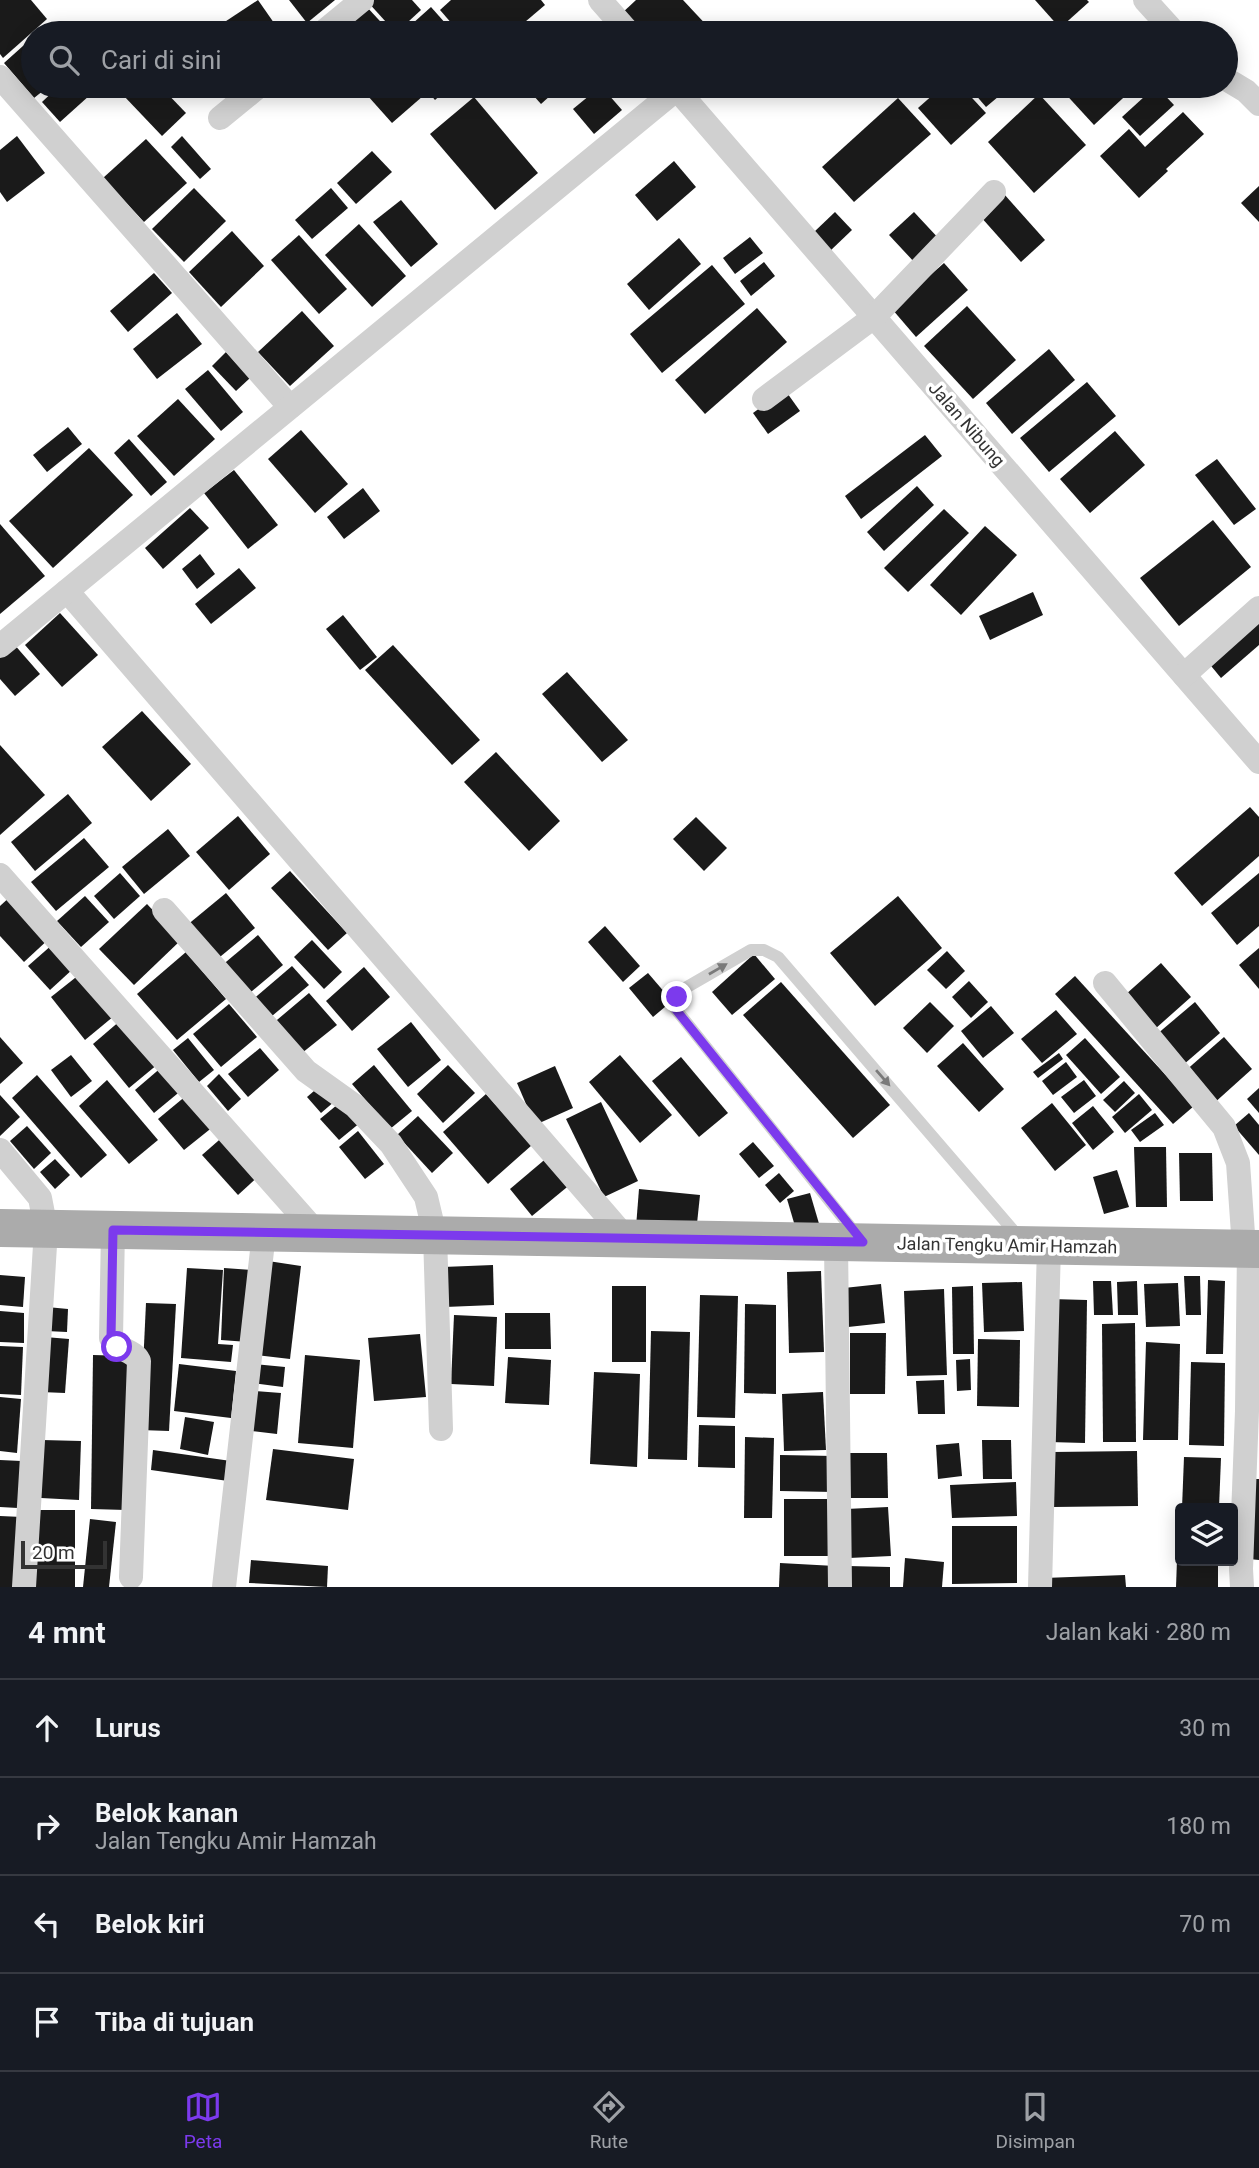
<!DOCTYPE html>
<html lang="id">
<head>
<meta charset="utf-8">
<style>
	:root { --surface:#171b24; --page:#242831; --text:#f1f3f6; --muted:#9ea1a6; --line:#363941; --accent:#7c3aed }
	body { margin:0; font-family:Roboto,sans-serif; background:var(--page); color:var(--text) }
	.controls { position:absolute; right:21px; bottom:21px; display:grid; overflow:hidden; border-radius:7px; box-shadow:0 4px 18px #0003 }
	.controls button { width:63px; height:63px; display:grid; place-items:center; padding:0; border:0; border-bottom:2px solid var(--line); background:var(--surface); color:var(--text); font:35px sans-serif }
	.scale { position:absolute; left:21px; bottom:18px; width:86px; box-sizing:border-box; padding-left:7px; border:4px solid #333; border-top:0; font-size:19px; line-height:24px; white-space:nowrap; color:#333; -webkit-text-stroke:5px #fff; paint-order:stroke }
	.stop { position:absolute; width:21px; height:21px; margin:-16px; border:5px solid #7c3aed; border-radius:50%; background:#fff }
	.stop.end { background:#7c3aed; border-color:#fff; box-shadow:0 2px 7px #0008 }
	.list { margin:0; padding:0; list-style:none }
	h2 { display:flex; justify-content:space-between; align-items:center; height:91px; margin:0; padding:0 28px; font-size:30px }
	h2 small { font-size:23px; font-weight:400; color:var(--muted) }
	.list li { display:grid; grid-template-columns:46px 1fr auto; gap:21px; align-items:center; box-sizing:border-box; height:98px; padding:0 28px; border-top:2px solid var(--line) }
	.list b { display:block; font-size:26px; white-space:nowrap }
	.list p { margin:0; font-size:23px; white-space:nowrap; color:var(--muted) }
	.list em { font-size:23px; font-style:normal; color:var(--muted) }
	.icon { flex:none; width:38px; height:38px; fill:none; stroke:currentColor; stroke-width:2; stroke-linecap:round; stroke-linejoin:round }
	.map { position:relative; flex:none; width:1259px; height:1587px; overflow:hidden }
	.search { position:absolute; background:var(--surface); box-shadow:0 4px 18px #0003; left:21px; right:21px; top:21px; height:77px; display:flex; align-items:center; gap:18px; box-sizing:border-box; padding:0 24px; border-radius:38px; color:var(--muted); font-size:26px }
	.sheet { height:483px; background:var(--surface) }
	nav { display:flex; justify-content:space-around; align-items:center; box-sizing:border-box; height:98px; border-top:2px solid var(--line); background:var(--surface); font-size:19px; color:var(--muted) }
	nav a { display:grid; justify-items:center; gap:4px }
	nav .on { color:var(--accent) }
	.map>svg:first-child { display:block }
</style>
</head>
<body>
<div class="map">
<svg width="1259" height="1587" viewBox="0 0 1259 1587">
	<rect width="100%" height="100%" fill="#fff"/>
	<!-- building -->
	<g fill="#1a1a1a">
		<polygon points="0,0 31,0 47,19 3,58 0,54"/>
		<polygon points="258,0 281,33 208,33"/>
		<polygon points="289,0 335,0 307,23"/>
		<polygon points="366,0 412,0 421,10 396,33"/>
		<polygon points="451,0 541,0 545,5 512,33 460,33 440,10"/>
		<polygon points="636,0 683,0 711,30 708,33 636,33 620,15"/>
		<polygon points="1035,0 1087,0 1089,2 1060,28"/>
		<polygon points="366,6 390,32 388,33 336,33"/>
		<polygon points="431,7 454,33 402,33"/>
		<polygon points="987,22 997,33 973,33"/>
		<polygon points="33,37 33,86 49,86 34,98 4,63"/>
		<polygon points="59,86 100,86 60,122 42,102"/>
		<polygon points="133,86 160,86 186,113 162,136 123,95"/>
		<polygon points="359,86 413,86 423,96 392,123"/>
		<polygon points="423,86 451,86 435,100"/>
		<polygon points="525,86 561,86 541,104"/>
		<polygon points="601,86 622,110 594,134 573,109"/>
		<polygon points="943,86 961,86 986,113 951,145 918,108"/>
		<polygon points="968,86 1011,86 986,107"/>
		<polygon points="1065,86 1136,86 1094,125 1061,89"/>
		<polygon points="1156,86 1174,105 1140,136 1122,117"/>
		<polygon points="1039,94 1086,145 1034,193 988,142"/>
		<polygon points="474,97 538,173 495,210 430,134"/>
		<polygon points="898,98 931,134 854,202 822,167"/>
		<polygon points="1183,112 1204,134 1166,169 1168,171 1139,198 1100,156 1129,129 1145,147"/>
		<polygon points="17,136 45,173 7,202 0,192 0,150"/>
		<polygon points="182,136 211,169 200,179 171,147"/>
		<polygon points="146,139 187,183 144,222 103,178"/>
		<polygon points="372,151 392,172 356,204 337,183"/>
		<polygon points="674,161 696,187 657,221 635,195"/>
		<polygon points="1259,186 1259,222 1241,203"/>
		<polygon points="194,188 226,221 184,262 152,229"/>
		<polygon points="331,188 348,208 312,239 295,220"/>
		<polygon points="1004,194 1045,240 1021,262 980,216"/>
		<polygon points="401,200 438,244 411,267 373,222"/>
		<polygon points="835,212 852,230 830,251 813,233"/>
		<polygon points="914,212 941,241 916,264 889,235"/>
		<polygon points="359,224 406,276 372,307 325,255"/>
		<polygon points="232,231 264,266 221,307 189,272"/>
		<polygon points="299,235 347,289 319,314 271,260"/>
		<polygon points="750,237 763,253 735,274 723,258"/>
		<polygon points="679,238 701,264 649,310 627,284"/>
		<polygon points="764,262 775,276 751,296 740,281"/>
		<polygon points="944,263 968,290 916,337 892,309"/>
		<polygon points="712,265 745,304 662,373 630,334"/>
		<polygon points="154,273 172,293 128,332 110,311"/>
		<polygon points="967,306 1016,360 973,399 924,346"/>
		<polygon points="757,308 787,342 705,414 675,380"/>
		<polygon points="302,311 334,346 290,386 258,352"/>
		<polygon points="177,313 202,344 157,379 133,349"/>
		<polygon points="1049,349 1075,380 1012,434 986,403"/>
		<polygon points="226,352 250,378 236,391 212,366"/>
		<polygon points="208,370 243,412 221,431 185,389"/>
		<polygon points="1087,382 1116,416 1049,472 1020,438"/>
		<polygon points="785,390 800,411 768,434 753,413"/>
		<polygon points="178,399 215,439 174,476 137,436"/>
		<polygon points="68,427 82,444 47,472 33,455"/>
		<polygon points="301,430 348,484 315,513 268,459"/>
		<polygon points="1115,431 1145,465 1090,513 1060,479"/>
		<polygon points="925,435 942,456 861,519 845,496"/>
		<polygon points="129,439 167,482 151,496 114,453"/>
		<polygon points="89,448 133,495 53,568 9,521"/>
		<polygon points="1217,459 1256,509 1234,525 1195,475"/>
		<polygon points="234,470 278,525 248,549 204,493"/>
		<polygon points="917,486 934,505 884,551 867,532"/>
		<polygon points="363,488 380,511 344,539 327,517"/>
		<polygon points="190,508 209,528 163,569 145,548"/>
		<polygon points="944,509 969,533 908,592 884,568"/>
		<polygon points="1213,520 1251,567 1179,626 1140,578"/>
		<polygon points="0,524 45,576 0,614"/>
		<polygon points="985,526 1017,555 961,615 930,585"/>
		<polygon points="200,554 215,574 197,589 182,569"/>
		<polygon points="239,568 256,588 211,624 195,604"/>
		<polygon points="1033,592 1043,615 990,640 979,616"/>
		<polygon points="60,613 98,655 62,687 25,645"/>
		<polygon points="343,615 377,657 360,670 326,629"/>
		<polygon points="1259,616 1259,645 1221,678 1207,661"/>
		<polygon points="13,643 40,674 15,696 0,679 0,654"/>
		<polygon points="393,645 480,740 452,765 365,670"/>
		<polygon points="567,672 628,740 602,762 542,694"/>
		<polygon points="142,711 191,764 151,801 102,747"/>
		<polygon points="0,745 45,795 0,835"/>
		<polygon points="496,752 560,821 529,851 464,782"/>
		<polygon points="68,794 92,823 35,871 11,842"/>
		<polygon points="1250,807 1259,817 1259,856 1202,906 1174,873"/>
		<polygon points="238,816 270,854 229,890 196,852"/>
		<polygon points="696,817 727,848 704,871 673,839"/>
		<polygon points="168,829 190,856 144,894 122,867"/>
		<polygon points="84,838 109,867 56,911 31,882"/>
		<polygon points="290,871 347,933 328,950 271,888"/>
		<polygon points="120,873 140,896 114,919 94,896"/>
		<polygon points="1259,873 1259,926 1237,945 1211,913"/>
		<polygon points="226,893 255,928 215,961 186,926"/>
		<polygon points="12,895 51,937 24,962 0,936 0,906"/>
		<polygon points="85,896 109,922 81,947 57,921"/>
		<polygon points="898,896 942,948 875,1006 830,953"/>
		<polygon points="147,904 181,940 134,985 99,949"/>
		<polygon points="605,926 640,966 623,982 588,942"/>
		<polygon points="258,935 283,965 245,997 220,967"/>
		<polygon points="312,940 342,972 324,989 294,957"/>
		<polygon points="53,944 74,968 50,990 28,966"/>
		<polygon points="1259,948 1259,989 1239,965"/>
		<polygon points="947,951 965,971 946,989 927,970"/>
		<polygon points="186,952 226,999 177,1040 137,994"/>
		<polygon points="754,954 775,979 732,1015 712,992"/>
		<polygon points="1161,963 1191,997 1155,1029 1125,995"/>
		<polygon points="292,966 309,985 266,1021 250,1002"/>
		<polygon points="364,967 390,997 352,1031 326,1001"/>
		<polygon points="648,973 672,1001 653,1017 629,988"/>
		<polygon points="80,974 114,1016 85,1040 51,997"/>
		<polygon points="1075,976 1194,1106 1173,1124 1055,994"/>
		<polygon points="969,981 988,1002 971,1018 952,997"/>
		<polygon points="781,982 890,1105 853,1138 743,1015"/>
		<polygon points="309,993 337,1025 297,1057 271,1025"/>
		<polygon points="930,1002 954,1026 927,1053 903,1028"/>
		<polygon points="1195,1002 1220,1033 1183,1065 1156,1035"/>
		<polygon points="229,1004 257,1037 221,1067 193,1034"/>
		<polygon points="991,1006 1014,1033 983,1058 961,1031"/>
		<polygon points="1056,1010 1077,1034 1042,1063 1021,1039"/>
		<polygon points="121,1020 158,1064 129,1088 93,1044"/>
		<polygon points="411,1022 441,1060 408,1087 377,1049"/>
		<polygon points="0,1037 23,1063 0,1084"/>
		<polygon points="1224,1037 1252,1069 1212,1105 1184,1072"/>
		<polygon points="188,1038 214,1070 199,1082 173,1050"/>
		<polygon points="1085,1038 1120,1077 1101,1094 1066,1055"/>
		<polygon points="963,1043 1004,1089 979,1112 937,1066"/>
		<polygon points="260,1048 279,1070 248,1097 228,1074"/>
		<polygon points="1059,1053 1063,1059 1038,1078 1033,1072"/>
		<polygon points="71,1055 92,1081 71,1097 51,1070"/>
		<polygon points="620,1055 672,1115 640,1143 589,1082"/>
		<polygon points="681,1057 728,1113 699,1137 652,1081"/>
		<polygon points="1066,1062 1077,1077 1053,1095 1042,1081"/>
		<polygon points="374,1065 412,1111 390,1129 352,1084"/>
		<polygon points="448,1065 475,1093 443,1123 417,1094"/>
		<polygon points="163,1066 183,1089 154,1113 135,1090"/>
		<polygon points="555,1066 573,1108 535,1125 517,1083"/>
		<polygon points="219,1074 241,1099 228,1111 207,1086"/>
		<polygon points="37,1075 107,1155 81,1178 12,1098"/>
		<polygon points="107,1080 158,1140 129,1164 79,1106"/>
		<polygon points="1084,1080 1096,1096 1074,1113 1061,1097"/>
		<polygon points="1124,1081 1135,1093 1115,1112 1103,1100"/>
		<polygon points="321,1085 335,1101 321,1113 307,1097"/>
		<polygon points="1259,1088 1259,1113 1247,1099"/>
		<polygon points="486,1094 532,1145 488,1184 443,1132"/>
		<polygon points="1139,1094 1152,1110 1125,1133 1112,1117"/>
		<polygon points="0,1095 20,1117 0,1136"/>
		<polygon points="187,1095 214,1126 184,1150 158,1119"/>
		<polygon points="343,1100 361,1122 339,1140 320,1119"/>
		<polygon points="601,1102 638,1181 604,1197 566,1119"/>
		<polygon points="1052,1103 1086,1145 1055,1171 1021,1128"/>
		<polygon points="1093,1106 1114,1132 1093,1150 1072,1123"/>
		<polygon points="1155,1113 1164,1125 1140,1142 1131,1130"/>
		<polygon points="1249,1113 1259,1125 1259,1155 1234,1126"/>
		<polygon points="418,1116 453,1153 432,1173 397,1135"/>
		<polygon points="27,1126 51,1153 34,1169 10,1141"/>
		<polygon points="358,1131 384,1164 365,1179 339,1147"/>
		<polygon points="226,1134 261,1174 238,1195 202,1155"/>
		<polygon points="753,1142 774,1166 759,1178 739,1154"/>
		<polygon points="1134,1147 1166,1147 1167,1207 1136,1207"/>
		<polygon points="1179,1153 1212,1153 1213,1201 1180,1201"/>
		<polygon points="549,1156 572,1183 532,1216 510,1189"/>
		<polygon points="55,1159 70,1175 55,1189 40,1172"/>
		<polygon points="1117,1170 1129,1207 1104,1214 1093,1177"/>
		<polygon points="779,1173 794,1191 780,1203 765,1185"/>
		<polygon points="639,1189 700,1195 696,1233 636,1227"/>
		<polygon points="810,1193 820,1227 797,1233 787,1199"/>
		<polygon points="268,1261 301,1266 290,1359 256,1355"/>
		<polygon points="493,1265 494,1305 445,1307 443,1267"/>
		<polygon points="187,1268 223,1270 218,1344 233,1345 231,1362 181,1358"/>
		<polygon points="224,1268 252,1270 248,1342 221,1340"/>
		<polygon points="821,1271 824,1352 789,1353 787,1272"/>
		<polygon points="0,1275 25,1277 23,1307 0,1305"/>
		<polygon points="1184,1276 1200,1276 1201,1315 1186,1315"/>
		<polygon points="1208,1280 1225,1281 1223,1354 1206,1354"/>
		<polygon points="1093,1281 1111,1281 1113,1315 1094,1315"/>
		<polygon points="1137,1281 1138,1315 1118,1315 1117,1282"/>
		<polygon points="1022,1282 1024,1331 984,1332 982,1283"/>
		<polygon points="1178,1283 1180,1326 1146,1327 1144,1284"/>
		<polygon points="881,1284 885,1323 848,1327 844,1288"/>
		<rect x="612" y="1286" width="34" height="76"/>
		<polygon points="973,1286 974,1354 953,1354 952,1287"/>
		<polygon points="944,1289 947,1375 907,1376 904,1291"/>
		<polygon points="700,1295 738,1296 735,1418 697,1417"/>
		<polygon points="1051,1299 1087,1300 1085,1443 1049,1442"/>
		<polygon points="146,1303 176,1304 169,1431 140,1430"/>
		<polygon points="745,1304 776,1305 776,1394 744,1393"/>
		<polygon points="47,1307 68,1309 67,1332 46,1331"/>
		<polygon points="0,1311 24,1313 24,1343 0,1342"/>
		<polygon points="505,1313 550,1313 551,1349 505,1349"/>
		<polygon points="454,1315 497,1317 494,1386 451,1384"/>
		<polygon points="1135,1323 1136,1442 1103,1442 1102,1324"/>
		<polygon points="651,1331 690,1332 687,1460 648,1459"/>
		<polygon points="850,1333 886,1333 885,1394 850,1394"/>
		<polygon points="420,1334 426,1397 374,1401 368,1338"/>
		<polygon points="45,1337 69,1339 65,1393 41,1392"/>
		<polygon points="978,1339 1020,1340 1019,1407 977,1406"/>
		<polygon points="1146,1342 1180,1344 1178,1440 1143,1440"/>
		<polygon points="0,1346 23,1347 21,1395 0,1394"/>
		<polygon points="93,1355 128,1356 126,1510 91,1509"/>
		<polygon points="305,1355 360,1360 353,1448 298,1443"/>
		<polygon points="508,1357 551,1360 549,1405 505,1403"/>
		<polygon points="970,1359 971,1390 957,1391 956,1360"/>
		<polygon points="1191,1362 1225,1363 1224,1446 1189,1445"/>
		<polygon points="179,1364 236,1371 231,1418 174,1411"/>
		<polygon points="254,1364 285,1367 283,1387 252,1383"/>
		<polygon points="594,1372 640,1374 637,1467 590,1464"/>
		<polygon points="944,1380 945,1414 918,1414 916,1381"/>
		<polygon points="255,1391 281,1393 277,1434 251,1431"/>
		<polygon points="823,1392 826,1450 784,1451 782,1394"/>
		<polygon points="0,1397 21,1399 17,1453 0,1451"/>
		<polygon points="185,1417 214,1422 208,1455 180,1449"/>
		<polygon points="699,1425 735,1426 735,1468 698,1467"/>
		<polygon points="745,1437 774,1438 772,1518 744,1518"/>
		<polygon points="42,1440 81,1441 79,1500 41,1498"/>
		<polygon points="982,1440 1011,1440 1012,1479 983,1479"/>
		<polygon points="959,1443 962,1476 938,1479 936,1445"/>
		<polygon points="273,1449 354,1459 348,1510 266,1500"/>
		<polygon points="153,1450 231,1461 228,1481 151,1470"/>
		<polygon points="1137,1451 1138,1506 1053,1507 1052,1452"/>
		<polygon points="849,1453 887,1453 888,1498 850,1498"/>
		<polygon points="780,1455 834,1456 834,1492 780,1491"/>
		<polygon points="1184,1457 1221,1458 1219,1508 1182,1508"/>
		<polygon points="0,1460 21,1461 18,1508 0,1507"/>
		<polygon points="1255,1479 1259,1479 1259,1560 1249,1559"/>
		<polygon points="1016,1482 1017,1516 952,1518 950,1485"/>
		<rect x="784" y="1499" width="47" height="57"/>
		<polygon points="888,1507 891,1556 849,1558 846,1509"/>
		<rect x="33" y="1510" width="42" height="77"/>
		<polygon points="0,1516 22,1517 19,1587 0,1587"/>
		<polygon points="90,1519 116,1522 109,1587 83,1587"/>
		<polygon points="952,1526 1017,1526 1017,1583 952,1584"/>
		<polygon points="905,1558 944,1562 942,1587 903,1587"/>
		<polygon points="251,1560 328,1566 327,1587 249,1583"/>
		<polygon points="1177,1560 1218,1561 1218,1587 1176,1587"/>
		<polygon points="780,1563 835,1566 834,1587 779,1587"/>
		<polygon points="848,1566 890,1567 890,1587 848,1587"/>
		<polygon points="1125,1575 1126,1587 1045,1587 1044,1578"/>
	</g>
	<g fill="none" stroke-linecap="round" stroke-linejoin="round">
		<!-- lane -->
		<polyline stroke="#d0d0d0" stroke-width="12" points="856,1234 674,1007 677,997 687,987 751,950 764,950 778,957 1018,1236"/>
		<!-- street -->
		<g stroke="#d0d0d0" stroke-width="24">
			<polyline points="600,0 629,33"/>
			<polyline points="1145,0 1175,33"/>
			<polyline points="322,33 362,0"/>
			<polyline points="0,77 290,407"/>
			<polyline points="1226,79 1246,91 1259,104"/>
			<polyline points="674,86 1259,762"/>
			<polyline points="220,118 259,86"/>
			<polyline points="764,399 874,317 994,192"/>
			<polyline points="67,591 626,1238"/>
			<polyline points="0,646 677,89"/>
			<polyline points="1184,675 1259,608"/>
			<polyline points="0,875 317,1233"/>
			<polyline points="164,910 306,1071 355,1106 391,1144 426,1197 435,1235 441,1429"/>
			<polyline points="1105,983 1224,1127 1238,1163 1244,1248"/>
			<polyline points="0,1150 40,1198 46,1229 24,1587"/>
			<path d="M113,1230L111,1338C117,1351 133,1349 139,1361L131,1577"/>
			<polyline points="836,1242 840,1587"/>
			<polyline points="224,1587 264,1233"/>
			<polyline points="1040,1587 1049,1245"/>
			<polyline points="1242,1587 1241,1569 1247,1411 1249,1249"/>
		</g>
		<!-- primary -->
		<polyline stroke="#ababab" stroke-width="38" points="0,1228 1259,1249"/>
	</g>
	<!-- one-way arrows -->
	<defs><path id="oneway-solid" d="M-6-.8H1V-3.2L6.5 0L1 3.2V.8H-6Z" transform="scale(1.75)"/></defs>
	<g fill="#7a7a7a">
		<use href="#oneway-solid" transform="translate(718 969) rotate(-30)"/>
		<use href="#oneway-solid" transform="translate(883 1078) rotate(49)"/>
	</g>
	<g fill="none" stroke-linecap="round" stroke-linejoin="round">
		<!-- route -->
		<polyline stroke="#7c3aed" stroke-width="9" points="117,1347 111,1338 113,1230 863,1242 681,1016 674,1007 677,997"/>
	</g>
	<g text-anchor="middle" dominant-baseline="central" stroke-width="7" stroke-linejoin="round" paint-order="stroke">
		<!-- street labels -->
		<g font-size="18" fill="#333" stroke="#fff">
			<text transform="translate(967 424) rotate(49)">Jalan Nibung</text>
			<text transform="translate(1007 1245) rotate(1)">Jalan Tengku Amir Hamzah</text>
		</g>
	</g>
</svg>
<div class="controls">
<button><svg class="icon" aria-label="layers" viewBox="0 0 24 24"><path d="M12 4l9 5-9 5-9-5zM3 14l9 5 9-5"/></svg></button>
</div>
<div class="scale">20 m</div>
<div class="stop" style="left:117px;top:1347px"></div>
<div class="stop end" style="left:677px;top:997px"></div>
<div class="search"><svg class="icon" aria-label="search" viewBox="0 0 24 24"><circle cx="10" cy="10" r="6"/><path d="M15 15l6 6"/></svg>Cari di sini</div>
</div>
<section class="sheet">
<h2>4 mnt<small>Jalan kaki · 280 m</small></h2>
<ul class="list">
<li><svg class="icon" aria-label="ahead" viewBox="0 0 24 24"><path d="M12 20V5M6 11l6-6 6 6"/></svg><div><b>Lurus</b></div><em>30 m</em></li>
<li><svg class="icon" aria-label="right" viewBox="0 0 24 24"><path d="M7 20v-9h11M14 6l5 5-5 5"/></svg><div><b>Belok kanan</b><p>Jalan Tengku Amir Hamzah</p></div><em>180 m</em></li>
<li><svg class="icon" aria-label="left" viewBox="0 0 24 24"><path d="M17 20v-9H6M10 6l-5 5 5 5"/></svg><div><b>Belok kiri</b></div><em>70 m</em></li>
<li><svg class="icon" aria-label="arrive" viewBox="0 0 24 24"><path d="M6 21V4h12l-3 4 3 4H6"/></svg><div><b>Tiba di tujuan</b></div></li>
</ul>
</section>
<nav>
<a class="on"><svg class="icon" aria-label="map" viewBox="0 0 24 24"><path d="M3 6l6-2 6 2 6-2v14l-6 2-6-2-6 2zM9 4v14M15 6v14"/></svg>Peta</a>
<a><svg class="icon" aria-label="directions" viewBox="0 0 24 24"><path d="M12 3l9 9-9 9-9-9zM9 14v-3h6M13 9l2 2-2 2"/></svg>Rute</a>
<a><svg class="icon" aria-label="saved" viewBox="0 0 24 24"><path d="M7 4h10v16l-5-4-5 4z"/></svg>Disimpan</a>
</nav>
</body>
</html>
